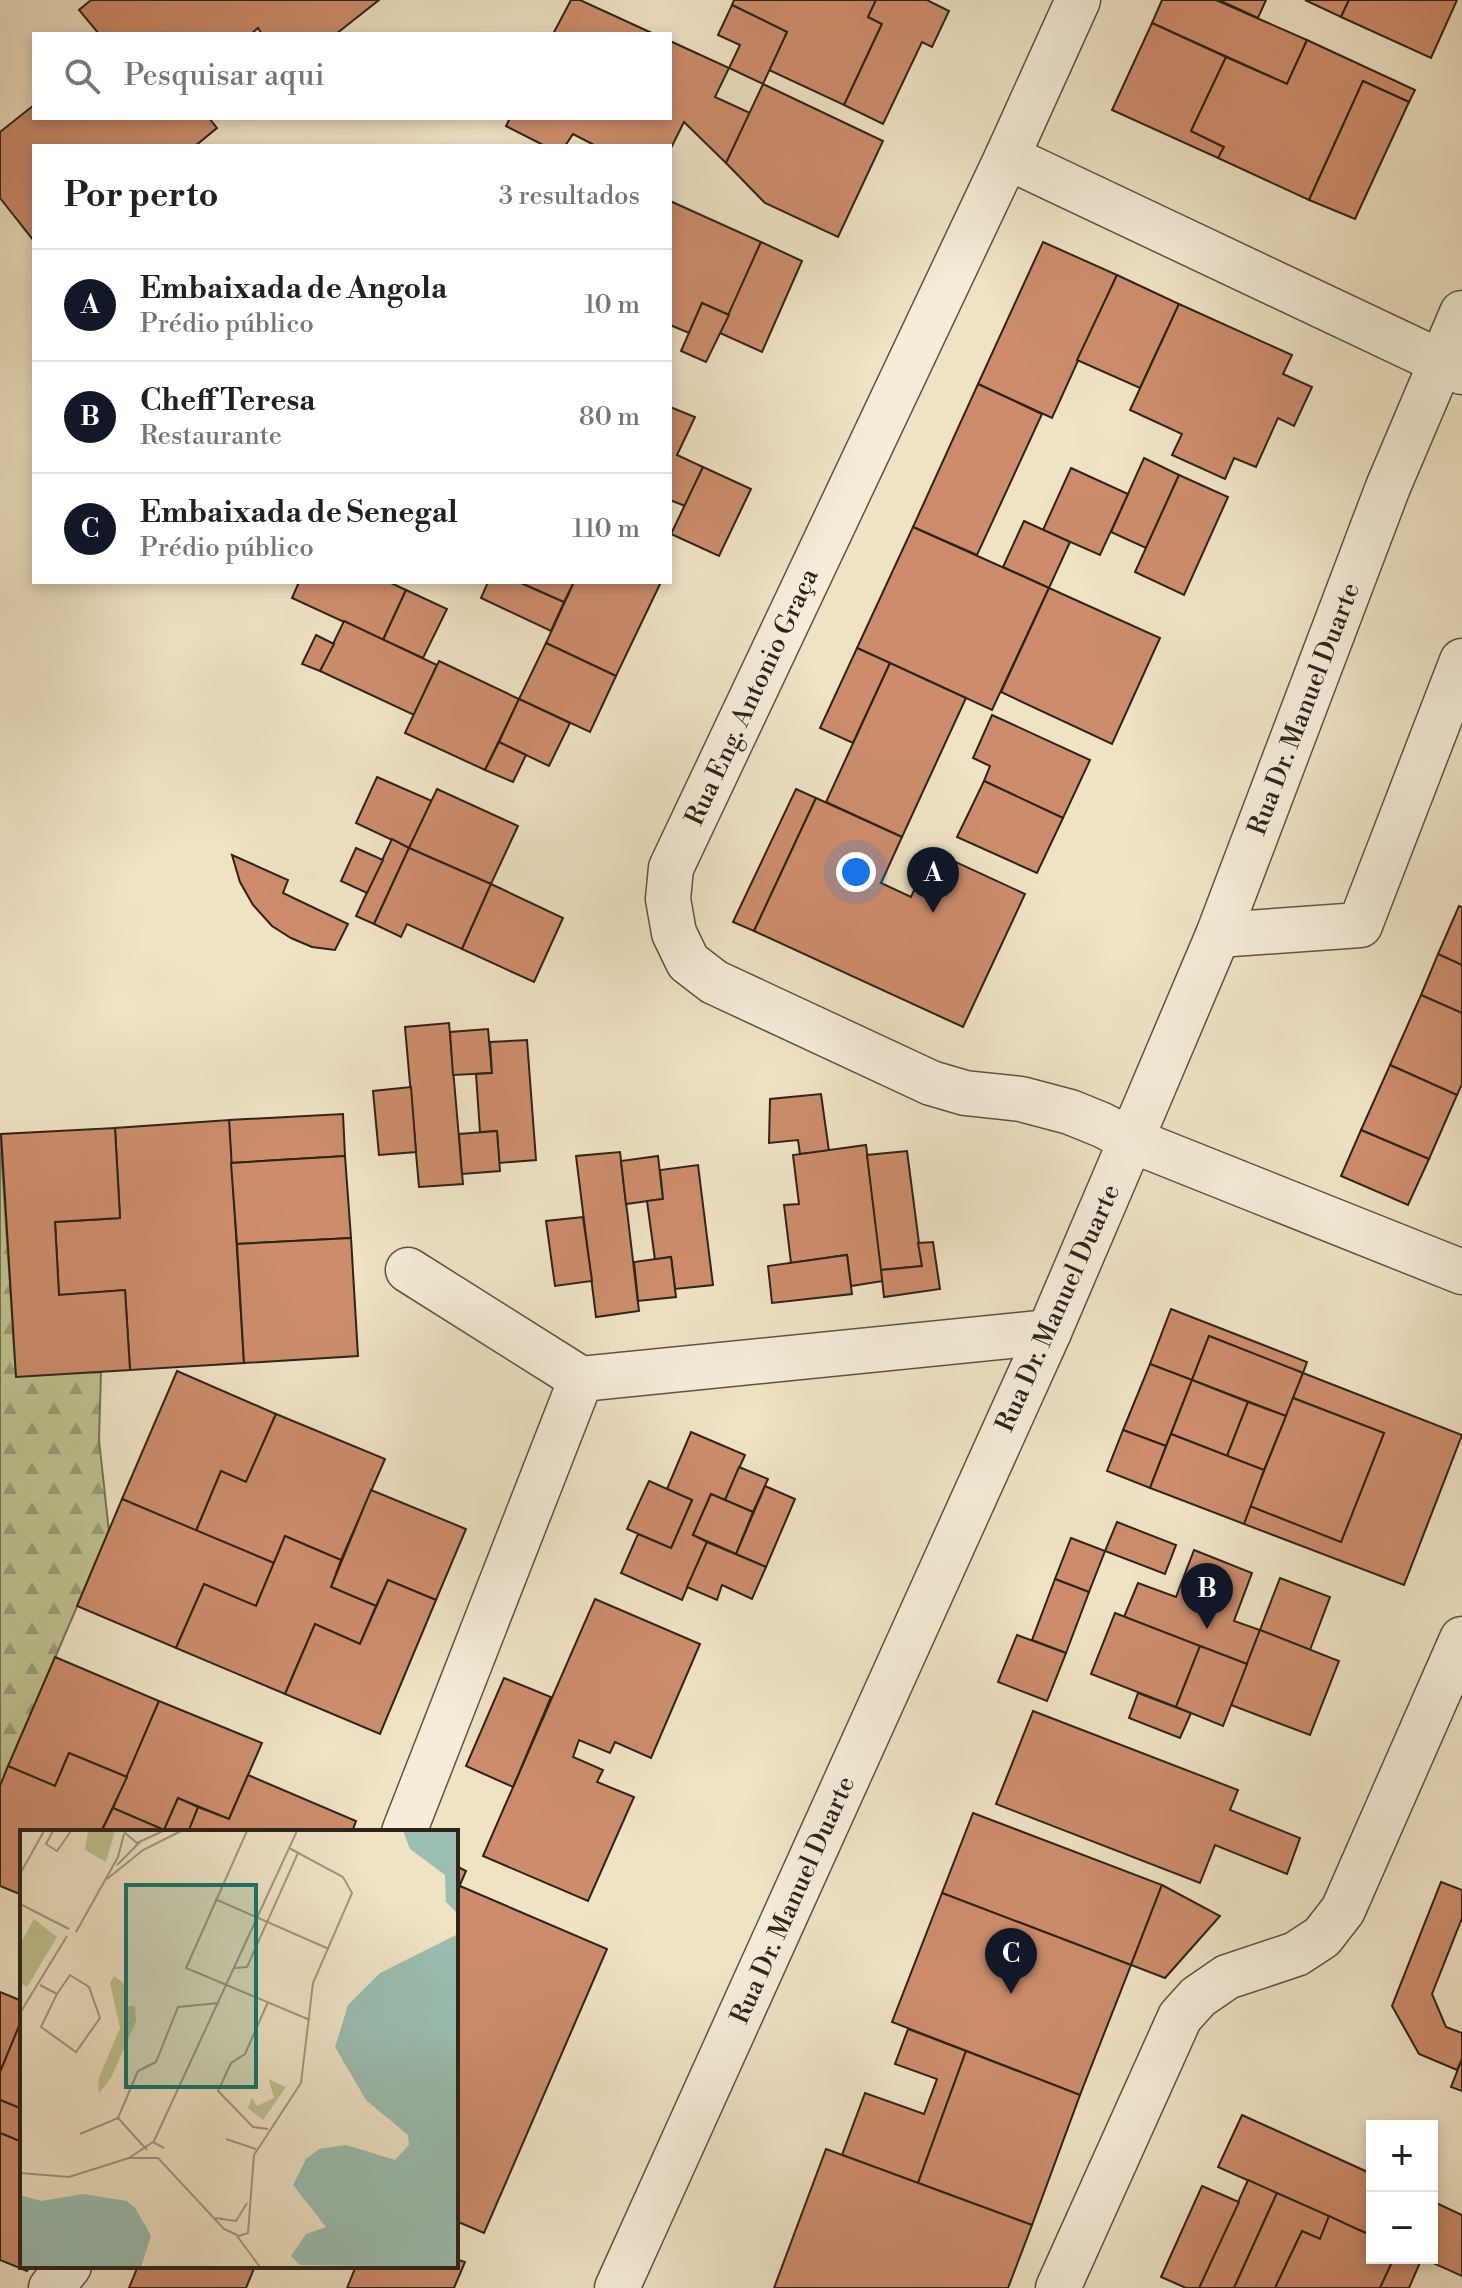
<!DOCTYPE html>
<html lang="pt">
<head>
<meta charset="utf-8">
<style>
	:root { --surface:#fff; --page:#f2f2f2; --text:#202124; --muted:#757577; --line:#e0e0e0; --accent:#111827 }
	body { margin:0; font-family:"Libre Bodoni",serif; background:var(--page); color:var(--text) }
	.controls { position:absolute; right:24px; bottom:24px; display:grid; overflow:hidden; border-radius:0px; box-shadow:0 4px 12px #0003 }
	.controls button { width:72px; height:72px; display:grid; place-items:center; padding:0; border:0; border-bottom:2px solid var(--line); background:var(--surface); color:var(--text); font:40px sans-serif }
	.you { position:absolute; left:856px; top:872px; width:28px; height:28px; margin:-20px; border:6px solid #fff; border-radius:50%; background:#1a73e8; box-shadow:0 0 0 12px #1a73e833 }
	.badge { display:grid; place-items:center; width:52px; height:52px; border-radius:50%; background:var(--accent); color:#fff; font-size:26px; font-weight:700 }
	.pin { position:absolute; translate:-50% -66px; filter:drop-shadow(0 2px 4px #0008) }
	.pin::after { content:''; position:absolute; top:42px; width:28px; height:24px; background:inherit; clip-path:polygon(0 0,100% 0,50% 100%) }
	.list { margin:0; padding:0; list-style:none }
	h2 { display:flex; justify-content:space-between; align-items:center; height:104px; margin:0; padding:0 32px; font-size:34px }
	h2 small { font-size:26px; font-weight:400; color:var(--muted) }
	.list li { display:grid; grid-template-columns:52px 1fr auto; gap:24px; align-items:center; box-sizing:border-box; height:112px; padding:0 32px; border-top:2px solid var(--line) }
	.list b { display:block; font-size:30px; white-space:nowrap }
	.list p { margin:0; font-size:26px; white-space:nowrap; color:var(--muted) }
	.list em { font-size:26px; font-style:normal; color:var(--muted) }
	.icon { flex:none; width:44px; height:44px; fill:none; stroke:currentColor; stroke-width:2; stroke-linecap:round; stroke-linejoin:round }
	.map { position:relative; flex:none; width:1462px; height:2288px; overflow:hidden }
	.search { position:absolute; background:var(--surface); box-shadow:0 4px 12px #0003; left:32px; top:32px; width:640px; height:88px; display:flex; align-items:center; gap:20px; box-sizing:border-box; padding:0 28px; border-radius:0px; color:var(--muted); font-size:30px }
	.panel { position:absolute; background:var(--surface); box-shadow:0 4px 12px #0003; left:32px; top:144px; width:640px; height:440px; border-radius:0px }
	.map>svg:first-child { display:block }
</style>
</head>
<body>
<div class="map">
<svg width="1462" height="2288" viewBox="0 0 1462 2288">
	<defs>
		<pattern id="forest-firs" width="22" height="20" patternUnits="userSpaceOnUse" patternTransform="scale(2)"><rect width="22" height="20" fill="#bfc290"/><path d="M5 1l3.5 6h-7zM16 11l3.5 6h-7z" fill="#9b9d75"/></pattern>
	</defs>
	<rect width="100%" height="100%" fill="#efe3c4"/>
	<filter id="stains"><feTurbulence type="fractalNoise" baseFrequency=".0025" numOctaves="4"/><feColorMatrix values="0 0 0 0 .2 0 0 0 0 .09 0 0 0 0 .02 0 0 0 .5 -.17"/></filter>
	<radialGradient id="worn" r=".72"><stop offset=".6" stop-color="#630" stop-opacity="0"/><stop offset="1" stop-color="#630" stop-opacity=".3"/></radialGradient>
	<!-- forest -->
	<polygon fill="url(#forest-firs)" stroke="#767354" stroke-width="2" points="0,1134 16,1376 101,1371 99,1440 109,1532 0,1786"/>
	<!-- building -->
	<g fill="#cd8d6c" stroke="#2c2419" stroke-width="2">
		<polygon points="91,0 379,0 336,34 262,34 258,28 251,34 99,34 79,10"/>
		<polygon points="571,0 580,0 654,34 553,34"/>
		<polygon points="734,0 876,0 868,17 882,24 844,105 769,70 787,32 732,5"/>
		<polygon points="876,0 927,0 949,11 932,47 922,42 883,124 844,105 882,24 868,17"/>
		<polygon points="1162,0 1216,0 1307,40 1287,84 1152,23"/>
		<polygon points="1219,0 1266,0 1258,18"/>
		<polygon points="1305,0 1349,0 1341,17"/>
		<polygon points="1349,0 1457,0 1431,58 1341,17"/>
		<polygon points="732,5 787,32 763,84 729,68 740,45 718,35"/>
		<polygon points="1152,23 1226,57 1191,131 1224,147 1218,158 1112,110"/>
		<polygon points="1307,40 1415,90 1409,102 1363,81 1309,200 1218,158 1224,147 1191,131 1226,57 1287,84"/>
		<polygon points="670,41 729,68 715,97 750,113 726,163 684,122 670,150 670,146 596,146 573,134 565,146 545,146 506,126 510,118 670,118"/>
		<polygon points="1363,81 1409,102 1355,219 1309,200"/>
		<polygon points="763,84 883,141 838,237 765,203 726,163"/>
		<polygon points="34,105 34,118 209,118 217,128 195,146 34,146 34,241 0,198 0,132"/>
		<polygon points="670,201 761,242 729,315 702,303 689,333 670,325"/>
		<polygon points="761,242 802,261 762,352 720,333"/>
		<polygon points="1043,242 1117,275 1052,418 978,384"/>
		<polygon points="1117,275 1179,304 1140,388 1077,360"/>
		<polygon points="702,303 729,315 706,362 681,351"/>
		<polygon points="1179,304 1292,355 1283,374 1312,387 1294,426 1278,418 1256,467 1234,458 1225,479 1172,455 1182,434 1130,410"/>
		<polygon points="978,384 1042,414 977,555 913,527"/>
		<polygon points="670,407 695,417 677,455 703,467 685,506 670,500"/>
		<polygon points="1144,458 1179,475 1146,548 1111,532"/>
		<polygon points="703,467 751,489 719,556 671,534"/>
		<polygon points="1071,468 1128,494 1100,555 1043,530"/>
		<polygon points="1179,475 1228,497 1184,595 1135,572"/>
		<polygon points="1024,521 1070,542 1049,588 1003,567"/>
		<polygon points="913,527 1049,588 992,710 857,648"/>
		<polygon points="299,582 389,582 406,590 383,640 292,598"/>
		<polygon points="488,582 519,582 564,602 551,631 481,598"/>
		<polygon points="519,582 574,582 564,602"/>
		<polygon points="574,582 661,582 616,676 546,643"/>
		<polygon points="1049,588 1160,638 1112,744 1001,692"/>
		<polygon points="406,590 447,609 423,658 383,640"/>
		<polygon points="344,621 437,665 414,715 320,671"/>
		<polygon points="316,635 334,644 320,671 302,664"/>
		<polygon points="546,643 616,676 590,732 519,699"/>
		<polygon points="857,648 890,663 853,743 820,728"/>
		<polygon points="439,661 519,699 485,770 405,733"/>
		<polygon points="890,663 966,698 902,837 826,802"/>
		<polygon points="519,699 570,723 549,766 499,742"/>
		<polygon points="992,715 1090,760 1063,818 984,781 990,766 973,758"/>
		<polygon points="499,742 526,755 513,782 485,770"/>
		<polygon points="377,777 432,801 409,848 356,823"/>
		<polygon points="984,781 1063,818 1037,873 957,837"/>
		<polygon points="437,789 518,826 491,884 409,848"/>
		<polygon points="796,789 816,798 754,931 733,922"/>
		<polygon points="816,798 902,837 881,883 911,897 932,851 1025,894 963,1027 754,931"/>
		<polygon points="392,839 409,848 374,924 356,916"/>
		<polygon points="356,848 383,860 367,893 341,881"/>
		<polygon points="409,848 491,884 462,949 407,924 401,937 374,924"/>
		<polygon points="232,855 288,880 283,893 348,924 335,950 312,947 291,938 272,926 253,905 240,882"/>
		<polygon points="491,884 563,918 534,982 462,949"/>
		<polygon points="1459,906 1462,907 1462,965 1438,954"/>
		<polygon points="1438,954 1462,965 1462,1013 1421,995"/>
		<polygon points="1421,995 1462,1013 1462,1084 1457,1095 1390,1065"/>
		<polygon points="449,1023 463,1184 419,1187 405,1027"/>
		<polygon points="488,1029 492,1073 453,1075 450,1032"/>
		<polygon points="527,1040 536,1160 499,1163 497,1131 480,1132 476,1074 492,1073 490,1042"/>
		<polygon points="1390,1065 1457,1095 1429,1159 1361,1130"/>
		<polygon points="411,1087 416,1152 379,1155 373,1091"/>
		<polygon points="821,1094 829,1151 800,1154 798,1140 769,1143 770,1099"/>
		<polygon points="343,1114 345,1156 231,1163 229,1120"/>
		<polygon points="229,1120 244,1363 130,1370 125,1290 59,1295 55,1222 120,1218 115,1128"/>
		<polygon points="115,1128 120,1218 55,1222 59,1295 125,1290 130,1370 16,1377 1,1134"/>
		<polygon points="1361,1130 1429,1159 1408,1205 1341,1176"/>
		<polygon points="497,1131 500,1171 462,1174 459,1134"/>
		<polygon points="866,1145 883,1281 851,1286 847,1255 791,1263 784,1205 799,1204 793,1155"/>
		<polygon points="907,1151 922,1266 881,1270 867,1155"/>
		<polygon points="620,1152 639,1311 596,1317 576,1156"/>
		<polygon points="345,1156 351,1238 237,1244 231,1163"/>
		<polygon points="658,1156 663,1199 626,1204 621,1161"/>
		<polygon points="698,1165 713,1285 675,1289 671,1257 655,1260 647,1201 663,1199 660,1170"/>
		<polygon points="583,1217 592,1281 555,1286 546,1221"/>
		<polygon points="351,1238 358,1356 244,1363 237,1244"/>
		<polygon points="933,1242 940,1289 884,1297 881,1270 922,1266 918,1243"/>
		<polygon points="847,1255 852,1294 772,1303 768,1266"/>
		<polygon points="671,1257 676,1297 638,1301 634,1262"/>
		<polygon points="1171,1309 1307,1362 1303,1373 1209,1336 1192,1380 1150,1364"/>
		<polygon points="1209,1336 1303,1373 1286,1416 1192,1380"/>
		<polygon points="1150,1364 1192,1380 1166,1446 1123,1430"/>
		<polygon points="177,1371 276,1414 246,1482 221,1471 196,1531 122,1499"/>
		<polygon points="1303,1373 1462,1435 1404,1585 1244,1524 1250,1506 1341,1542 1384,1433 1293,1398"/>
		<polygon points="1192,1380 1248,1402 1227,1456 1171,1434"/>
		<polygon points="1293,1398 1384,1433 1341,1542 1250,1506"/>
		<polygon points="1248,1402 1286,1416 1264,1470 1227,1456"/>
		<polygon points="276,1414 385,1459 341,1560 285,1536 274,1563 196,1531 221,1471 246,1482"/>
		<polygon points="1123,1430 1166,1446 1150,1488 1107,1471"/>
		<polygon points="691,1432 745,1455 725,1500 711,1494 693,1535 707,1542 682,1600 621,1573 638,1534 671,1548 692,1500 667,1489"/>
		<polygon points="1171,1434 1264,1470 1244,1524 1150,1488"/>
		<polygon points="739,1467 768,1479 753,1512 725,1500"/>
		<polygon points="649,1481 692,1500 671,1548 627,1529"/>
		<polygon points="765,1486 795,1499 766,1567 736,1554"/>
		<polygon points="371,1490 466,1529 436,1600 388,1580 376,1606 331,1587"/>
		<polygon points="711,1494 753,1512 736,1554 693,1535"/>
		<polygon points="122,1499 274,1563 256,1606 204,1584 176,1648 77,1606"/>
		<polygon points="1117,1522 1176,1545 1165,1574 1105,1551"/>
		<polygon points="285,1536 341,1560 331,1587 376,1606 360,1644 315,1624 285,1694 176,1648 204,1584 256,1606"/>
		<polygon points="1071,1538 1105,1551 1089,1592 1055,1579"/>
		<polygon points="707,1542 766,1567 752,1599 722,1585 717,1600 687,1587"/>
		<polygon points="1194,1550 1252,1573 1234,1621 1260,1630 1247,1664 1124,1617 1138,1583 1176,1597"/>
		<polygon points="1280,1578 1330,1597 1310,1650 1260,1630"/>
		<polygon points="1055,1579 1089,1592 1066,1653 1032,1640"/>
		<polygon points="388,1580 436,1600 380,1734 285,1694 315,1624 360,1644"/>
		<polygon points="595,1599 700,1644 651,1758 615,1742 610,1753 579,1740 573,1757 603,1770 597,1782 634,1797 588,1901 483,1856"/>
		<polygon points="1115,1613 1200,1646 1176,1707 1091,1674"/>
		<polygon points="1260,1630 1339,1661 1310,1735 1231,1705"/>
		<polygon points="1017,1635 1066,1653 1047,1701 998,1682"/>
		<polygon points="1200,1646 1247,1664 1223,1726 1176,1707"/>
		<polygon points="55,1657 159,1701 127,1777 69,1753 55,1786 8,1766"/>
		<polygon points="504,1678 551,1697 513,1787 466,1766"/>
		<polygon points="1138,1693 1191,1713 1180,1738 1129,1718"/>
		<polygon points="159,1701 262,1743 229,1819 178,1798 164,1830 113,1808"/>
		<polygon points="1033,1711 1238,1790 1230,1810 1300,1838 1287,1874 1215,1845 1200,1883 996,1804"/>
		<polygon points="69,1753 127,1777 101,1832 22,1832 22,1895 0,1886 0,1786 8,1766 55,1786"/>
		<polygon points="248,1775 356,1821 352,1832 188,1832 198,1807 229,1819"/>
		<polygon points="178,1798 198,1807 188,1832 101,1832 113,1808 164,1830"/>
		<polygon points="973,1813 1162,1885 1131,1965 942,1893"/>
		<polygon points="456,1866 466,1871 456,1894"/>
		<polygon points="1441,1882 1462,1890 1462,1918 1432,1994 1446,2027 1462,2033 1462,2059 1457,2070 1419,2054 1392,2006"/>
		<polygon points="1162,1885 1220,1916 1165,1978 1131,1965"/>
		<polygon points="460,1886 607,1949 484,2233 456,2221 456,1894"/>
		<polygon points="942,1893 1131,1965 1080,2095 892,2022"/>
		<polygon points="0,1992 22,2001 22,2019 0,2072"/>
		<polygon points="22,2019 22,2109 0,2100 0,2072"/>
		<polygon points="908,2029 966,2051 918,2183 842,2155 865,2093 924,2114 937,2079 895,2064"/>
		<polygon points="966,2051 1080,2095 1032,2225 918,2183"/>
		<polygon points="1462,2059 1462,2091 1451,2087"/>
		<polygon points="0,2100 22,2109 22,2142 0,2133"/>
		<polygon points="1242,2115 1372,2174 1372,2236 1218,2167"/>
		<polygon points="0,2133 22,2142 22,2266 30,2266 27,2271 0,2260"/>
		<polygon points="826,2149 1032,2225 1008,2288 774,2288"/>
		<polygon points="1248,2180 1277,2193 1234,2288 1199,2288"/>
		<polygon points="1202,2186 1239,2202 1199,2288 1186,2288 1161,2277"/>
		<polygon points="1277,2193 1329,2216 1320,2239 1302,2231 1275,2288 1234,2288"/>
		<polygon points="1432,2201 1462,2215 1462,2276 1422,2258 1432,2258"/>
		<polygon points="1329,2216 1372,2236 1372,2258 1394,2258 1380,2288 1275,2288 1302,2231 1320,2239"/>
		<polygon points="1394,2258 1422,2258 1409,2288 1380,2288"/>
		<polygon points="456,2259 465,2262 454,2288 347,2288 356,2266 456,2266"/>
		<polygon points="138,2266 255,2266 246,2288 129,2288"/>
	</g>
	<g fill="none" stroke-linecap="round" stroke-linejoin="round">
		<defs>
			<g id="minor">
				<polyline points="1078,0 1007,157 671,868 668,899 674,933 688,962 714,982 931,1083 965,1093 1021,1099 1070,1112 1102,1125 1131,1140 1462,1272"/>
				<polyline points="1007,157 1462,372"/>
				<polyline points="1218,935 1360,925 1462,661"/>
				<polyline points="408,1270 581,1379"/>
				<polyline points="404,1832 581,1379 1049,1332"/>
				<polyline points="51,2288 69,2266"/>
				<polyline points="617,2288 1049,1332 1131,1140 1218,935 1388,487 1462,313"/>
				<polyline points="1058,2288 1180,2017 1198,1997 1227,1977 1296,1954 1322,1937 1343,1910 1462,1639"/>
			</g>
		</defs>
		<!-- minor casing -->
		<use href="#minor" stroke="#5d5444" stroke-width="47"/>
		<!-- minor -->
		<use href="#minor" stroke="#f5edd9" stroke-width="44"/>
	</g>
	<g text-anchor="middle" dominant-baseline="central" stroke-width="6" stroke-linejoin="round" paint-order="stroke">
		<!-- street labels -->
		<g font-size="26" fill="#2c2419" stroke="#f5edd9">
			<text transform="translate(752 697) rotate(-65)">Rua Eng. Antonio Graça</text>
			<text transform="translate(1304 709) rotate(-69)">Rua Dr. Manuel Duarte</text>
			<text transform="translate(1058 1308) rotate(-66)">Rua Dr. Manuel Duarte</text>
			<text transform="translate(793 1900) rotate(-66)">Rua Dr. Manuel Duarte</text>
		</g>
	</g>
	<!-- overview -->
	<g transform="translate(20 1830)">
		<rect width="438" height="438" fill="#efe3c4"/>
		<path d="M68,1H95L86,32L65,20ZM14,89L37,107L7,157L0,153V114ZM239,245L266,257L243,290L228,278L232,268L237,276L254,268L249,250Z" fill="#bfc290"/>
		<path d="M94,146L106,155L108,176H115L116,191L91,248L79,263L78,250L100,198L90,153Z" fill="#bfc290"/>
		<path d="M383,1H438V84L426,72L425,45L390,19ZM438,104V437L280,435L271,426L286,404L306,397L273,355L286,329L299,319L326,315L375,330L389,315L388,305L346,270L315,217L328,175L360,143ZM63,364L107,371L116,379L131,406L121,437H0V365L21,371Z" fill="#9abeb1"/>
		<path fill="none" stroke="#a19780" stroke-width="2" d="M33,1L26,14L37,21L51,1M227,1L166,138L290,190M104,2L117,13L143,1M97,35L121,11M0,44L24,1M87,49L123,20L161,1M195,69L309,119M0,74L49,99M56,102L98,27L104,4M214,138L227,137L278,23M20,155L37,164L21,197L56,222L80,188L69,157L50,145L37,164M248,172L225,224L211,233L198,261L233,297L248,299M0,183L47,106M98,288L118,241L136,232L158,177L199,173M60,304L98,288L127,320M206,309L236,319M134,311L277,1M109,328H138L204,399L219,406L228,403L234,325L281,253L293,153L332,63L323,47L269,18M0,343L49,347L109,328L133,312L144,318M195,388L216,391L227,373M217,406L240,437"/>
		<path fill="#0f766e" fill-opacity="0.15" stroke="#0f766e" stroke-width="4" d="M106,55H236V257H106Z"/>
		<rect width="438" height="438" fill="none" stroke="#2c2419" stroke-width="4"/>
	</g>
	<rect width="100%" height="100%" filter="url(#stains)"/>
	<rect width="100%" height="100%" fill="url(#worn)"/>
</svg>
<div class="controls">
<button>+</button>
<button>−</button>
</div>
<div class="you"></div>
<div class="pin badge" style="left:933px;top:913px">A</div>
<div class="pin badge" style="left:1207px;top:1629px">B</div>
<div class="pin badge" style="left:1011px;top:1994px">C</div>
<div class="search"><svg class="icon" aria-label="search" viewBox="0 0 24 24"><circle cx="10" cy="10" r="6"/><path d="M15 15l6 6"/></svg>Pesquisar aqui</div>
<section class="panel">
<h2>Por perto<small>3 resultados</small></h2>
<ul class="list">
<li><span class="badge">A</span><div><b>Embaixada de Angola</b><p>Prédio público</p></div><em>10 m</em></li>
<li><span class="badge">B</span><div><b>Cheff Teresa</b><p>Restaurante</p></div><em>80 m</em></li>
<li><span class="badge">C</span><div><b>Embaixada de Senegal</b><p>Prédio público</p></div><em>110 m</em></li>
</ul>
</section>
</div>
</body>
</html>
